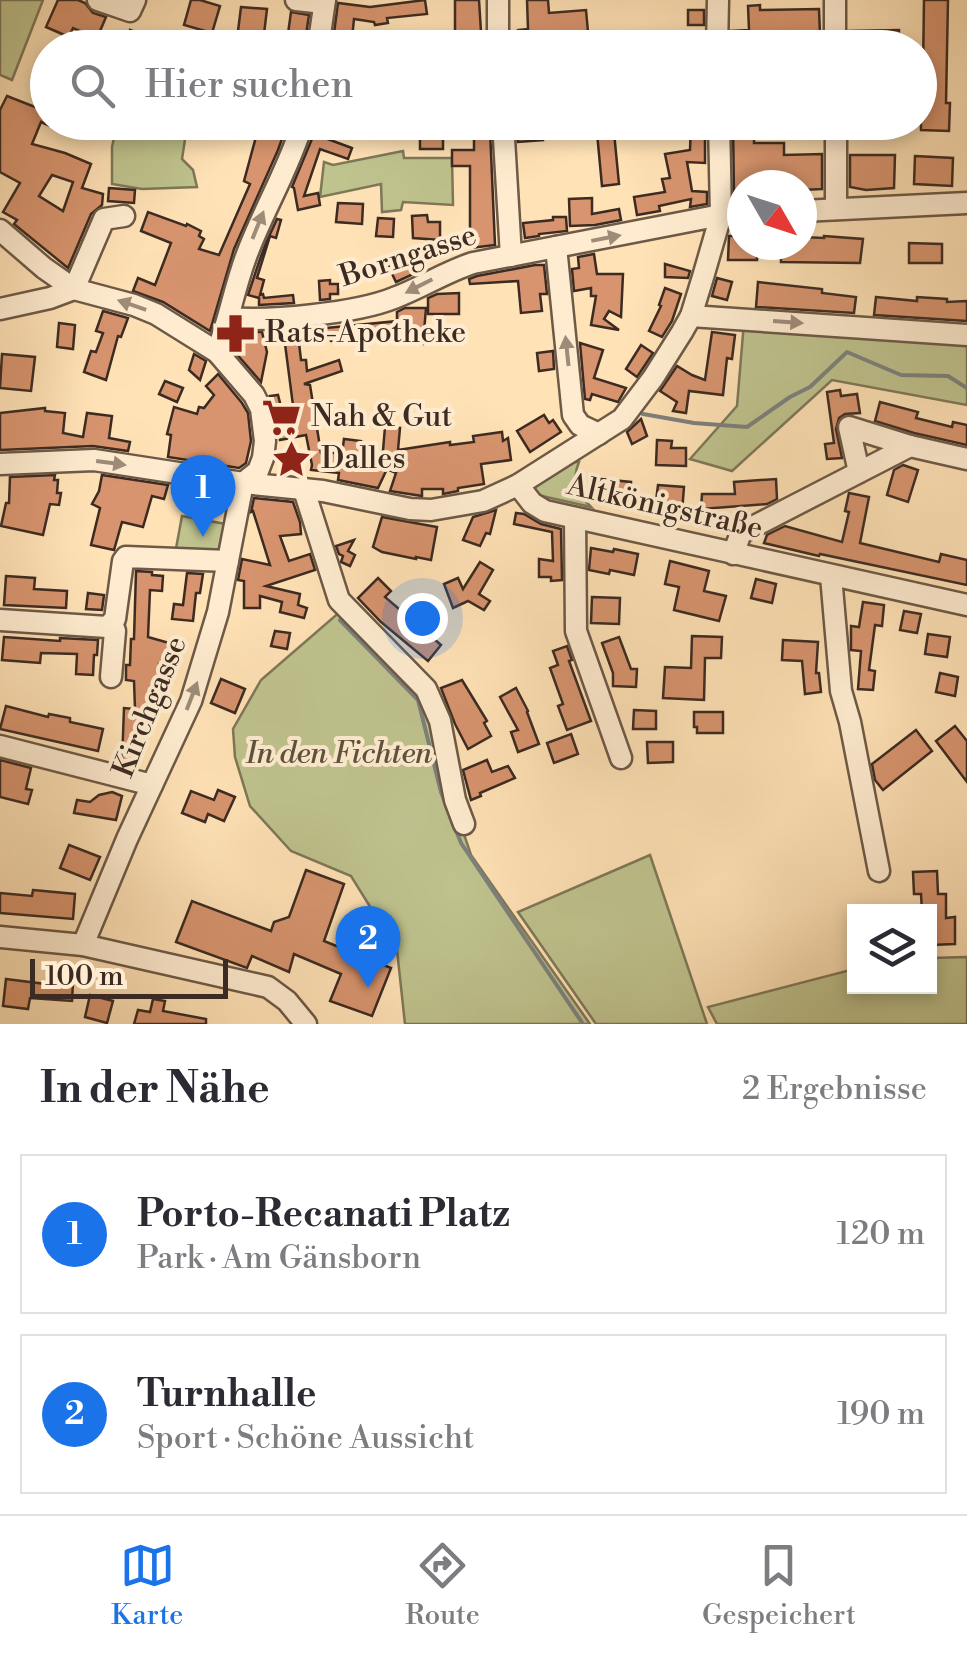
<!DOCTYPE html>
<html lang="de">
<head>
<meta charset="utf-8">
<style>
	:root { --surface:#fff; --page:#f7f7f7; --text:#2b2b33; --muted:#7c7c81; --line:#e1e1e2; --accent:#1a73e8 }
	body { margin:0; font-family:"Libre Bodoni",serif; background:var(--page); color:var(--text) }
	.controls { position:absolute; right:30px; bottom:30px; display:grid; overflow:hidden; border-radius:0px; box-shadow:0 5px 15px #0003 }
	.controls button { width:90px; height:90px; display:grid; place-items:center; padding:0; border:0; border-bottom:2px solid var(--line); background:var(--surface); color:var(--text); font:50px sans-serif }
	.compass { position:absolute; left:727px; top:170px; width:90px; height:90px; border-radius:50%; background:var(--surface); box-shadow:0 5px 15px #0003; rotate:129deg }
	.scale { position:absolute; left:30px; bottom:25px; width:198px; box-sizing:border-box; padding-left:10px; border:5px solid #3c2b22; border-top:0; font-size:28px; line-height:35px; white-space:nowrap; color:#3c2b22; -webkit-text-stroke:8px #ffecd0; paint-order:stroke }
	.you { position:absolute; left:422px; top:618px; width:35px; height:35px; margin:-25px; border:8px solid #fff; border-radius:50%; background:#1a73e8; box-shadow:0 0 0 15px #1a73e833 }
	.badge { display:grid; place-items:center; width:65px; height:65px; border-radius:50%; background:var(--accent); color:#fff; font-size:32px; font-weight:700 }
	.pin { position:absolute; translate:-50% -82px; filter:drop-shadow(0 2px 5px #0008) }
	.pin::after { content:''; position:absolute; top:52px; width:35px; height:30px; background:inherit; clip-path:polygon(0 0,100% 0,50% 100%) }
	.list { margin:0; padding:0; list-style:none }
	h2 { display:flex; justify-content:space-between; align-items:center; height:130px; margin:0; padding:0 40px; font-size:42px }
	h2 small { font-size:32px; font-weight:400; color:var(--muted) }
	.list li { display:grid; grid-template-columns:65px 1fr auto; gap:30px; align-items:center; box-sizing:border-box; height:160px; margin:0 20px 20px; padding:0 20px; border:2px solid var(--line); border-radius:0px }
	.list b { display:block; font-size:38px; white-space:nowrap }
	.list p { margin:0; font-size:32px; white-space:nowrap; color:var(--muted) }
	.list em { font-size:32px; font-style:normal; color:var(--muted) }
	.icon { flex:none; width:55px; height:55px; fill:none; stroke:currentColor; stroke-width:2; stroke-linecap:round; stroke-linejoin:round }
	.map { position:relative; flex:none; width:967px; height:1024px; overflow:hidden }
	.search { position:absolute; background:var(--surface); box-shadow:0 5px 15px #0003; left:30px; right:30px; top:30px; height:110px; display:flex; align-items:center; gap:25px; box-sizing:border-box; padding:0 35px; border-radius:55px; color:var(--muted); font-size:38px }
	.sheet { height:490px; background:var(--surface) }
	nav { display:flex; justify-content:space-around; align-items:center; box-sizing:border-box; height:140px; border-top:2px solid var(--line); background:var(--surface); font-size:28px; color:var(--muted) }
	nav a { display:grid; justify-items:center; gap:5px }
	nav .on { color:var(--accent) }
	.map>svg:first-child { display:block }
</style>
</head>
<body>
<div class="map">
<svg width="967" height="1024" viewBox="0 0 967 1024">
	<rect width="100%" height="100%" fill="#ffe2b6"/>
	<filter id="stains"><feTurbulence type="fractalNoise" baseFrequency=".002" numOctaves="4"/><feColorMatrix values="0 0 0 0 .2 0 0 0 0 .09 0 0 0 0 .02 0 0 0 .5 -.17"/></filter>
	<radialGradient id="worn" r=".72"><stop offset=".6" stop-color="#630" stop-opacity="0"/><stop offset="1" stop-color="#630" stop-opacity=".3"/></radialGradient>
	<!-- green -->
	<g fill="#bfc38e" stroke="#7e7758" stroke-width="2.5">
		<polygon points="0,0 43,0 12,80 0,75"/>
		<polygon points="175,122 187,126 182,159 193,170 197,187 142,189 112,184 112,147 116,129 98,123"/>
		<polygon points="403,151 404,158 452,158 453,205 403,202 401,210 382,212 381,184 320,197 324,162 333,165"/>
		<polygon points="744,322 967,326 967,405 832,380 732,471 690,459 737,406"/>
		<path d="M569,462H579C571,481 577,493 591,507L533,494L532,487Z"/>
		<polygon points="182,516 231,525 220,553 175,554"/>
		<polygon points="342,610 428,704 453,802 471,855 590,1024 405,1024 397,950 351,876 291,851 250,806 235,757 233,729 261,680"/>
		<polygon points="650,855 707,1024 596,1024 518,912"/>
		<polygon points="967,957 967,1024 717,1024 708,1007 854,969 854,986 930,986 930,958"/>
	</g>
	<g fill="none" stroke-linecap="round" stroke-linejoin="round">
		<!-- stream -->
		<g stroke="#7c817d" stroke-width="4">
			<polyline points="643,414 694,423 747,427 790,397 810,387 847,352 901,375 948,376 967,388"/>
			<polyline points="340,620 418,700 441,792 461,843 583,1024"/>
		</g>
	</g>
	<!-- building -->
	<g fill="#d7946e" stroke="#3c2b22" stroke-width="2.5" fill-rule="evenodd">
		<polygon points="58,0 78,0 85,3 93,13 106,17 97,38 73,28 69,37 46,27"/>
		<polygon points="191,0 200,0 220,6 212,33 184,25"/>
		<polygon points="425,0 427,14 387,18 388,23 375,25 374,22 354,19 351,48 332,48 338,3 370,7"/>
		<polygon points="455,0 479,0 482,48 455,48"/>
		<polygon points="527,0 548,0 549,13 586,10 588,32 552,34 553,48 519,48 518,30 528,29"/>
		<polygon points="924,0 948,0 946,103 950,103 949,131 921,130 920,71 923,71"/>
		<polygon points="760,5 760,10 819,9 820,35 760,36 760,48 731,46 731,31 749,30 748,6"/>
		<polygon points="241,7 267,9 264,34 238,31"/>
		<rect x="688" y="10" width="16" height="15"/>
		<polygon points="291,12 309,15 304,48 286,48"/>
		<polygon points="130,30 151,38 147,48 124,48"/>
		<polygon points="899,30 899,48 849,48 849,31"/>
		<path d="M7,96L48,112V125L41,122L32,144L65,153L91,164L82,188L103,194L102,205L91,214L68,268L14,224L17,220L3,212L20,183L0,172V110ZM52,175L73,182L63,211L39,196Z"/>
		<polygon points="260,122 288,122 278,150 234,249 210,331 163,302 133,291 138,278 155,285 171,243 141,231 148,212 186,226 187,224 201,231 199,236 204,239 199,249 219,255 250,184 244,181"/>
		<polygon points="517,122 542,122 543,140 518,142"/>
		<polygon points="596,122 613,122 619,184 602,186"/>
		<polygon points="691,122 705,122 705,163 687,162 692,191 707,192 707,204 690,207 691,199 659,206 660,211 637,215 634,197 665,192 662,179 670,178 665,154 690,150"/>
		<polygon points="733,122 748,122 749,138 754,138 754,143 784,143 784,155 822,154 822,189 802,190 802,185 742,185 742,196 734,196"/>
		<polygon points="490,130 495,245 470,248 470,166 452,166 452,150 474,150 474,131"/>
		<rect x="420" y="131" width="23" height="18"/>
		<polygon points="314,134 352,148 348,159 320,149 304,196 318,193 320,205 298,210 294,188 292,187"/>
		<polygon points="850,155 895,155 894,188 866,190 850,187"/>
		<polygon points="915,156 953,158 952,186 914,184"/>
		<polygon points="109,188 135,190 134,203 108,201"/>
		<polygon points="592,198 592,214 619,209 621,220 595,225 570,226 569,199"/>
		<polygon points="338,203 363,204 362,224 336,222"/>
		<polygon points="427,215 428,222 440,222 440,239 453,239 453,252 440,252 440,240 413,238 412,216"/>
		<polygon points="553,217 566,217 567,231 539,234 539,236 525,238 523,223 553,220"/>
		<polygon points="378,218 394,219 393,237 376,236"/>
		<polygon points="277,219 281,220 276,238 270,236 257,278 264,280 260,295 263,294 264,298 293,295 294,303 259,305 259,298 248,295 260,259 266,243"/>
		<polygon points="729,236 742,236 742,245 757,245 757,260 728,260"/>
		<polygon points="824,236 863,239 860,263 781,262 781,245 802,245 802,237 824,238"/>
		<polygon points="909,243 942,244 942,263 909,263"/>
		<polygon points="412,254 420,271 396,282 386,261 395,257 403,259"/>
		<polygon points="594,254 597,274 623,274 621,317 609,311 604,319 619,330 591,325 596,296 591,296 591,288 574,291 572,269 579,268 578,257"/>
		<polygon points="665,264 690,271 688,278 665,277"/>
		<polygon points="535,265 544,265 547,294 540,294 542,311 521,313 518,281 470,284 469,279 477,276"/>
		<polygon points="717,278 732,282 727,300 712,296"/>
		<polygon points="330,280 330,284 338,284 338,294 330,294 330,299 320,300 319,281"/>
		<polygon points="758,282 822,289 822,293 856,297 854,313 756,307"/>
		<polygon points="665,288 681,294 672,321 662,337 649,331 661,306 659,305"/>
		<polygon points="459,293 459,314 428,314 428,298 437,294"/>
		<polygon points="876,297 917,301 917,297 947,299 947,302 967,301 967,321 874,315"/>
		<polygon points="405,308 426,308 423,344 406,343 404,336 331,341 330,338 325,339 325,332 306,333 305,330 397,321 397,312"/>
		<polygon points="103,311 128,318 121,337 118,336 106,380 84,372 91,351 96,352 103,333 96,331"/>
		<polygon points="59,323 75,325 73,349 57,347"/>
		<polygon points="238,332 262,332 267,352 261,382 234,351"/>
		<polygon points="712,332 735,335 732,359 727,358 723,395 689,391 686,413 673,411 677,402 660,391 677,366 692,375 705,380"/>
		<polygon points="299,343 301,360 306,360 307,371 339,360 342,371 304,384 310,385 321,453 342,453 344,439 361,441 359,459 382,462 385,427 400,428 398,450 450,442 450,445 474,442 473,436 502,432 503,441 508,438 511,460 481,464 484,484 458,488 458,491 443,494 443,489 422,489 422,496 390,491 396,473 387,469 378,488 338,480 339,473 311,470 312,465 306,435 280,440 274,407 270,396 278,395 283,415 294,413 285,344"/>
		<polygon points="580,343 603,350 594,378 626,388 618,402 592,394 590,400 585,399"/>
		<polygon points="641,345 653,353 637,377 626,369"/>
		<polygon points="553,351 554,369 539,371 537,353"/>
		<polygon points="2,354 35,357 31,391 0,388"/>
		<polygon points="194,354 206,361 200,380 189,370"/>
		<polygon points="218,374 242,403 248,413 251,441 246,463 239,468 168,457 171,435 167,434 174,407 197,414 199,407 204,408 214,395 206,386"/>
		<polygon points="165,381 183,388 177,402 159,394"/>
		<polygon points="840,390 841,396 857,394 860,413 845,414 839,418 836,429 842,458 827,459 825,444 834,443 827,392"/>
		<polygon points="880,402 918,412 916,418 952,427 953,422 967,425 967,445 914,433 875,421"/>
		<polygon points="45,408 45,411 65,413 63,433 83,437 87,413 112,416 109,438 130,442 128,451 93,446 0,450 0,413"/>
		<polygon points="544,415 549,423 553,420 561,432 530,452 517,431"/>
		<polygon points="641,419 647,436 632,444 627,432"/>
		<polygon points="657,440 672,441 671,448 686,448 686,466 656,465"/>
		<polygon points="903,465 918,470 908,502 887,495 894,470"/>
		<polygon points="55,475 54,480 58,480 57,493 61,493 59,505 50,504 43,535 1,526 6,503 9,503 10,477"/>
		<polygon points="102,475 168,485 164,499 152,496 143,527 122,522 114,550 91,545 100,508 92,504 99,491"/>
		<polygon points="601,479 631,482 630,501 600,500"/>
		<polygon points="776,479 777,499 767,504 701,509 702,494 735,494 734,482"/>
		<polygon points="658,485 684,487 682,512 655,509"/>
		<polygon points="849,493 869,497 860,543 939,562 941,554 967,560 967,585 820,554 819,556 764,543 767,535 785,526 842,542 849,512 845,511"/>
		<polygon points="254,498 293,502 300,522 301,534 280,536 289,561 310,554 315,570 266,586 300,594 298,605 307,608 304,618 280,612 282,602 260,596 260,608 244,608 244,581 238,580 242,559 270,565 253,511 251,512"/>
		<polygon points="496,510 490,534 486,533 480,546 463,540 473,517"/>
		<polygon points="516,513 524,514 541,524 561,529 562,580 551,581 551,577 539,577 539,559 553,561 552,532 514,524"/>
		<polygon points="382,517 437,527 431,560 416,557 416,559 382,552 373,547"/>
		<polygon points="354,540 348,551 355,555 350,566 341,562 343,556 339,554 336,546"/>
		<polygon points="591,548 613,552 614,549 638,554 634,575 610,570 609,574 589,570"/>
		<polygon points="670,561 709,571 704,591 726,596 719,621 674,610 679,587 665,584"/>
		<polygon points="480,562 493,570 479,594 490,601 484,610 468,601 453,608 444,584 458,578 463,589"/>
		<polygon points="136,571 152,572 152,575 163,576 162,591 150,590 148,637 180,646 174,668 159,664 160,696 150,696 149,728 139,728 136,763 122,762 124,708 135,709 134,681 126,680 126,665 130,665 131,639 134,639"/>
		<polygon points="187,573 203,574 200,593 196,593 193,621 172,619 174,604 183,605"/>
		<polygon points="6,576 35,578 34,589 67,591 66,608 4,605"/>
		<polygon points="378,578 391,591 385,597 441,645 428,661 381,622 358,598"/>
		<polygon points="756,579 776,584 772,603 751,598"/>
		<polygon points="88,593 104,595 102,610 86,609"/>
		<polygon points="592,597 620,598 619,624 591,623"/>
		<polygon points="863,602 884,605 882,626 875,625 869,670 875,671 873,690 858,689 861,651 851,650 851,626 859,627"/>
		<polygon points="904,611 921,614 917,633 900,630"/>
		<polygon points="275,631 290,633 287,649 271,646"/>
		<polygon points="928,634 950,637 947,657 925,654"/>
		<polygon points="692,636 722,637 721,658 705,658 704,700 663,698 665,667 691,668"/>
		<polygon points="4,637 60,641 60,638 98,640 97,655 94,655 93,675 76,674 77,654 41,653 40,663 2,660"/>
		<polygon points="619,637 631,669 637,669 636,687 613,686 613,673 602,643"/>
		<polygon points="783,640 818,642 816,673 819,673 821,692 805,694 802,661 782,660"/>
		<polygon points="567,646 572,660 569,661 591,721 567,730 558,706 563,704 550,668 558,665 553,651"/>
		<polygon points="940,673 958,677 955,696 936,692"/>
		<polygon points="221,679 245,689 235,713 211,703"/>
		<polygon points="462,680 487,721 484,723 491,736 468,749 455,724 441,688"/>
		<polygon points="516,688 528,711 527,712 539,744 518,752 511,732 518,730 500,697"/>
		<polygon points="6,706 48,717 49,714 70,718 70,722 103,729 98,751 0,729"/>
		<polygon points="634,710 656,711 656,729 633,729"/>
		<polygon points="694,712 723,712 723,733 697,733 697,727 694,727"/>
		<polygon points="955,726 967,741 967,782 936,741"/>
		<polygon points="916,730 932,751 883,790 875,780 872,764"/>
		<polygon points="571,734 578,754 554,763 547,743"/>
		<polygon points="647,742 673,742 673,762 648,763"/>
		<polygon points="0,760 31,768 26,789 32,790 28,804 0,797"/>
		<polygon points="487,760 492,772 508,766 515,778 480,793 481,796 471,800 463,770"/>
		<polygon points="218,790 235,797 224,821 208,814 205,822 182,813 191,791 214,800"/>
		<polygon points="112,792 122,796 116,820 74,813 77,800 90,802 99,795"/>
		<polygon points="69,845 100,857 90,880 60,868"/>
		<polygon points="306,870 344,884 324,941 391,968 372,1016 330,1001 341,974 294,954 289,972 252,956 247,968 176,942 192,901 271,931 274,922 289,917"/>
		<polygon points="937,871 938,894 946,894 946,918 955,917 955,944 931,945 930,912 922,912 921,894 914,894 913,872"/>
		<polygon points="33,890 75,894 73,919 0,913 0,893 32,896"/>
		<polygon points="6,979 46,984 46,981 73,983 72,1001 30,998 28,1009 3,1006"/>
		<polygon points="90,995 113,1001 107,1023 85,1017"/>
		<polygon points="153,999 165,1001 163,1011 206,1019 206,1024 134,1024 138,1010 150,1012"/>
	</g>
	<g fill="none" stroke-linecap="round" stroke-linejoin="round">
		<defs>
			<g id="minor">
				<polyline points="98,0 130,11 135,0"/>
				<polyline points="296,0 324,3"/>
				<polyline points="498,0 498,48"/>
				<polyline points="835,0 835,48"/>
				<polyline points="318,48 325,0"/>
				<polyline points="652,48 717,42"/>
				<polyline points="717,48 718,0"/>
				<polyline points="503,122 511,256"/>
				<polyline points="836,122 836,209"/>
				<polyline points="802,211 967,203"/>
				<polyline points="0,230 44,268 74,289 134,305 156,314 217,352 254,395 261,409 265,441 263,458 258,471 243,483"/>
				<polyline points="556,247 573,415 580,425 599,434"/>
				<polyline points="0,309 50,298 74,289 104,219 124,216"/>
				<polyline points="691,316 967,335"/>
				<path d="M229,318C268,322 357,313 394,298C421,288 445,272 473,263L721,215L742,214"/>
				<path d="M217,352C229,320 235,285 247,254C264,209 289,168 303,122"/>
				<polyline points="0,464 94,460 243,483 323,491 410,509 431,510 483,501 518,485 622,419 653,378 682,332 691,316 703,277 721,215 719,122"/>
				<polyline points="859,472 849,427 910,446"/>
				<polyline points="518,485 532,503 545,511 967,605"/>
				<polyline points="304,490 339,600 426,689 440,721 455,800 464,824"/>
				<polyline points="575,518 576,631 621,758"/>
				<polyline points="733,554 741,533 910,446 967,459"/>
				<polyline points="831,576 841,691 850,722 879,871"/>
				<polyline points="0,620 107,627 115,619 123,561 126,557 228,561"/>
				<polyline points="111,677 115,631 112,623"/>
				<polyline points="0,746 152,785"/>
				<polyline points="0,937 83,945 268,987 287,1001 306,1024"/>
				<polyline points="83,945 127,839 191,701 218,612 243,483"/>
			</g>
		</defs>
		<!-- minor casing -->
		<use href="#minor" stroke="#6d5947" stroke-width="25"/>
		<!-- minor -->
		<use href="#minor" stroke="#ffecd0" stroke-width="20"/>
	</g>
	<!-- one-way arrows -->
	<defs><path id="oneway-solid" d="M-6-.8H1V-3.2L6.5 0L1 3.2V.8H-6Z" transform="scale(2.5)"/></defs>
	<g fill="#9e8c79">
		<use href="#oneway-solid" transform="translate(258 225) rotate(-68)"/>
		<use href="#oneway-solid" transform="translate(606 238) rotate(-11)"/>
		<use href="#oneway-solid" transform="translate(419 286) rotate(153)"/>
		<use href="#oneway-solid" transform="translate(132 305) rotate(-161)"/>
		<use href="#oneway-solid" transform="translate(788 322) rotate(4)"/>
		<use href="#oneway-solid" transform="translate(567 351) rotate(-96)"/>
		<use href="#oneway-solid" transform="translate(111 463) rotate(8)"/>
		<use href="#oneway-solid" transform="translate(192 696) rotate(-69)"/>
	</g>
	<!-- icons -->
	<defs>
		<symbol id="pharmacy-bare" viewBox="-9 -9 18 18"><path d="M-2-6h4v4h4v4h-4v4h-4v-4h-4v-4h4Z" fill="#8f2418" stroke="#ffecd0" stroke-width="2.5" paint-order="stroke"/></symbol>
		<symbol id="supermarket-bare" viewBox="-9 -9 18 18"><path d="M-6-5.5h2.5l.6 2H6L4.5 2H-2.5L-4.4-4H-6ZM-1.5 3.2a1.3 1.3 0 1 0 .1 0ZM3 3.2a1.3 1.3 0 1 0 .1 0Z" fill="#8f2418" stroke="#ffecd0" stroke-width="2.5" paint-order="stroke"/></symbol>
		<symbol id="sight-bare" viewBox="-9 -9 18 18"><path d="M0-6L1.8-2.2L6-1.7L2.9 1.2L3.7 5.4L0 3.3L-3.7 5.4L-2.9 1.2L-6-1.7L-1.8-2.2Z" fill="#8f2418" stroke="#ffecd0" stroke-width="2.5" paint-order="stroke"/></symbol>
	</defs>
	<g fill-rule="evenodd">
		<use href="#pharmacy-bare" x="208" y="306" width="55" height="55"/>
		<use href="#supermarket-bare" x="254" y="390" width="55" height="55"/>
		<use href="#sight-bare" x="264" y="432" width="55" height="55"/>
	</g>
	<g text-anchor="middle" dominant-baseline="central" stroke-width="8" stroke-linejoin="round" paint-order="stroke">
		<!-- street labels -->
		<g font-size="30" fill="#3c2b22" stroke="#ffecd0">
			<text transform="translate(408 256) rotate(-18)">Borngasse</text>
			<text transform="translate(665 507) rotate(13)">Altkönigstraße</text>
			<text transform="translate(150 707) rotate(-68)">Kirchgasse</text>
		</g>
		<!-- poi labels -->
		<g font-size="30" fill="#3c2b22" stroke="#ffecd0" text-anchor="start">
			<text x="265" y="333">Rats-Apotheke</text>
			<text x="311" y="417">Nah &amp; Gut</text>
			<text x="321" y="459">Dalles</text>
		</g>
		<!-- park labels -->
		<g font-size="30" font-style="italic" fill="#5d513d" stroke="#ffecd0">
			<text x="339" y="754">In den Fichten</text>
		</g>
	</g>
	<rect width="100%" height="100%" filter="url(#stains)"/>
	<rect width="100%" height="100%" fill="url(#worn)"/>
</svg>
<div class="controls">
<button><svg class="icon" aria-label="layers" viewBox="0 0 24 24"><path d="M12 4l9 5-9 5-9-5zM3 14l9 5 9-5"/></svg></button>
</div>
<svg class="compass" viewBox="-18 -18 36 36"><path d="M0-13l5 13h-10z" fill="#e53935"/><path d="M0 13l5-13h-10z" fill="#7c7c81"/></svg>
<div class="scale">100 m</div>
<div class="you"></div>
<div class="pin badge" style="left:203px;top:537px">1</div>
<div class="pin badge" style="left:368px;top:988px">2</div>
<div class="search"><svg class="icon" aria-label="search" viewBox="0 0 24 24"><circle cx="10" cy="10" r="6"/><path d="M15 15l6 6"/></svg>Hier suchen</div>
</div>
<section class="sheet">
<h2>In der Nähe<small>2 Ergebnisse</small></h2>
<ul class="list">
<li><span class="badge">1</span><div><b>Porto-Recanati Platz</b><p>Park · Am Gänsborn</p></div><em>120 m</em></li>
<li><span class="badge">2</span><div><b>Turnhalle</b><p>Sport · Schöne Aussicht</p></div><em>190 m</em></li>
</ul>
</section>
<nav>
<a class="on"><svg class="icon" aria-label="map" viewBox="0 0 24 24"><path d="M3 6l6-2 6 2 6-2v14l-6 2-6-2-6 2zM9 4v14M15 6v14"/></svg>Karte</a>
<a><svg class="icon" aria-label="directions" viewBox="0 0 24 24"><path d="M12 3l9 9-9 9-9-9zM9 14v-3h6M13 9l2 2-2 2"/></svg>Route</a>
<a><svg class="icon" aria-label="saved" viewBox="0 0 24 24"><path d="M7 4h10v16l-5-4-5 4z"/></svg>Gespeichert</a>
</nav>
</body>
</html>
